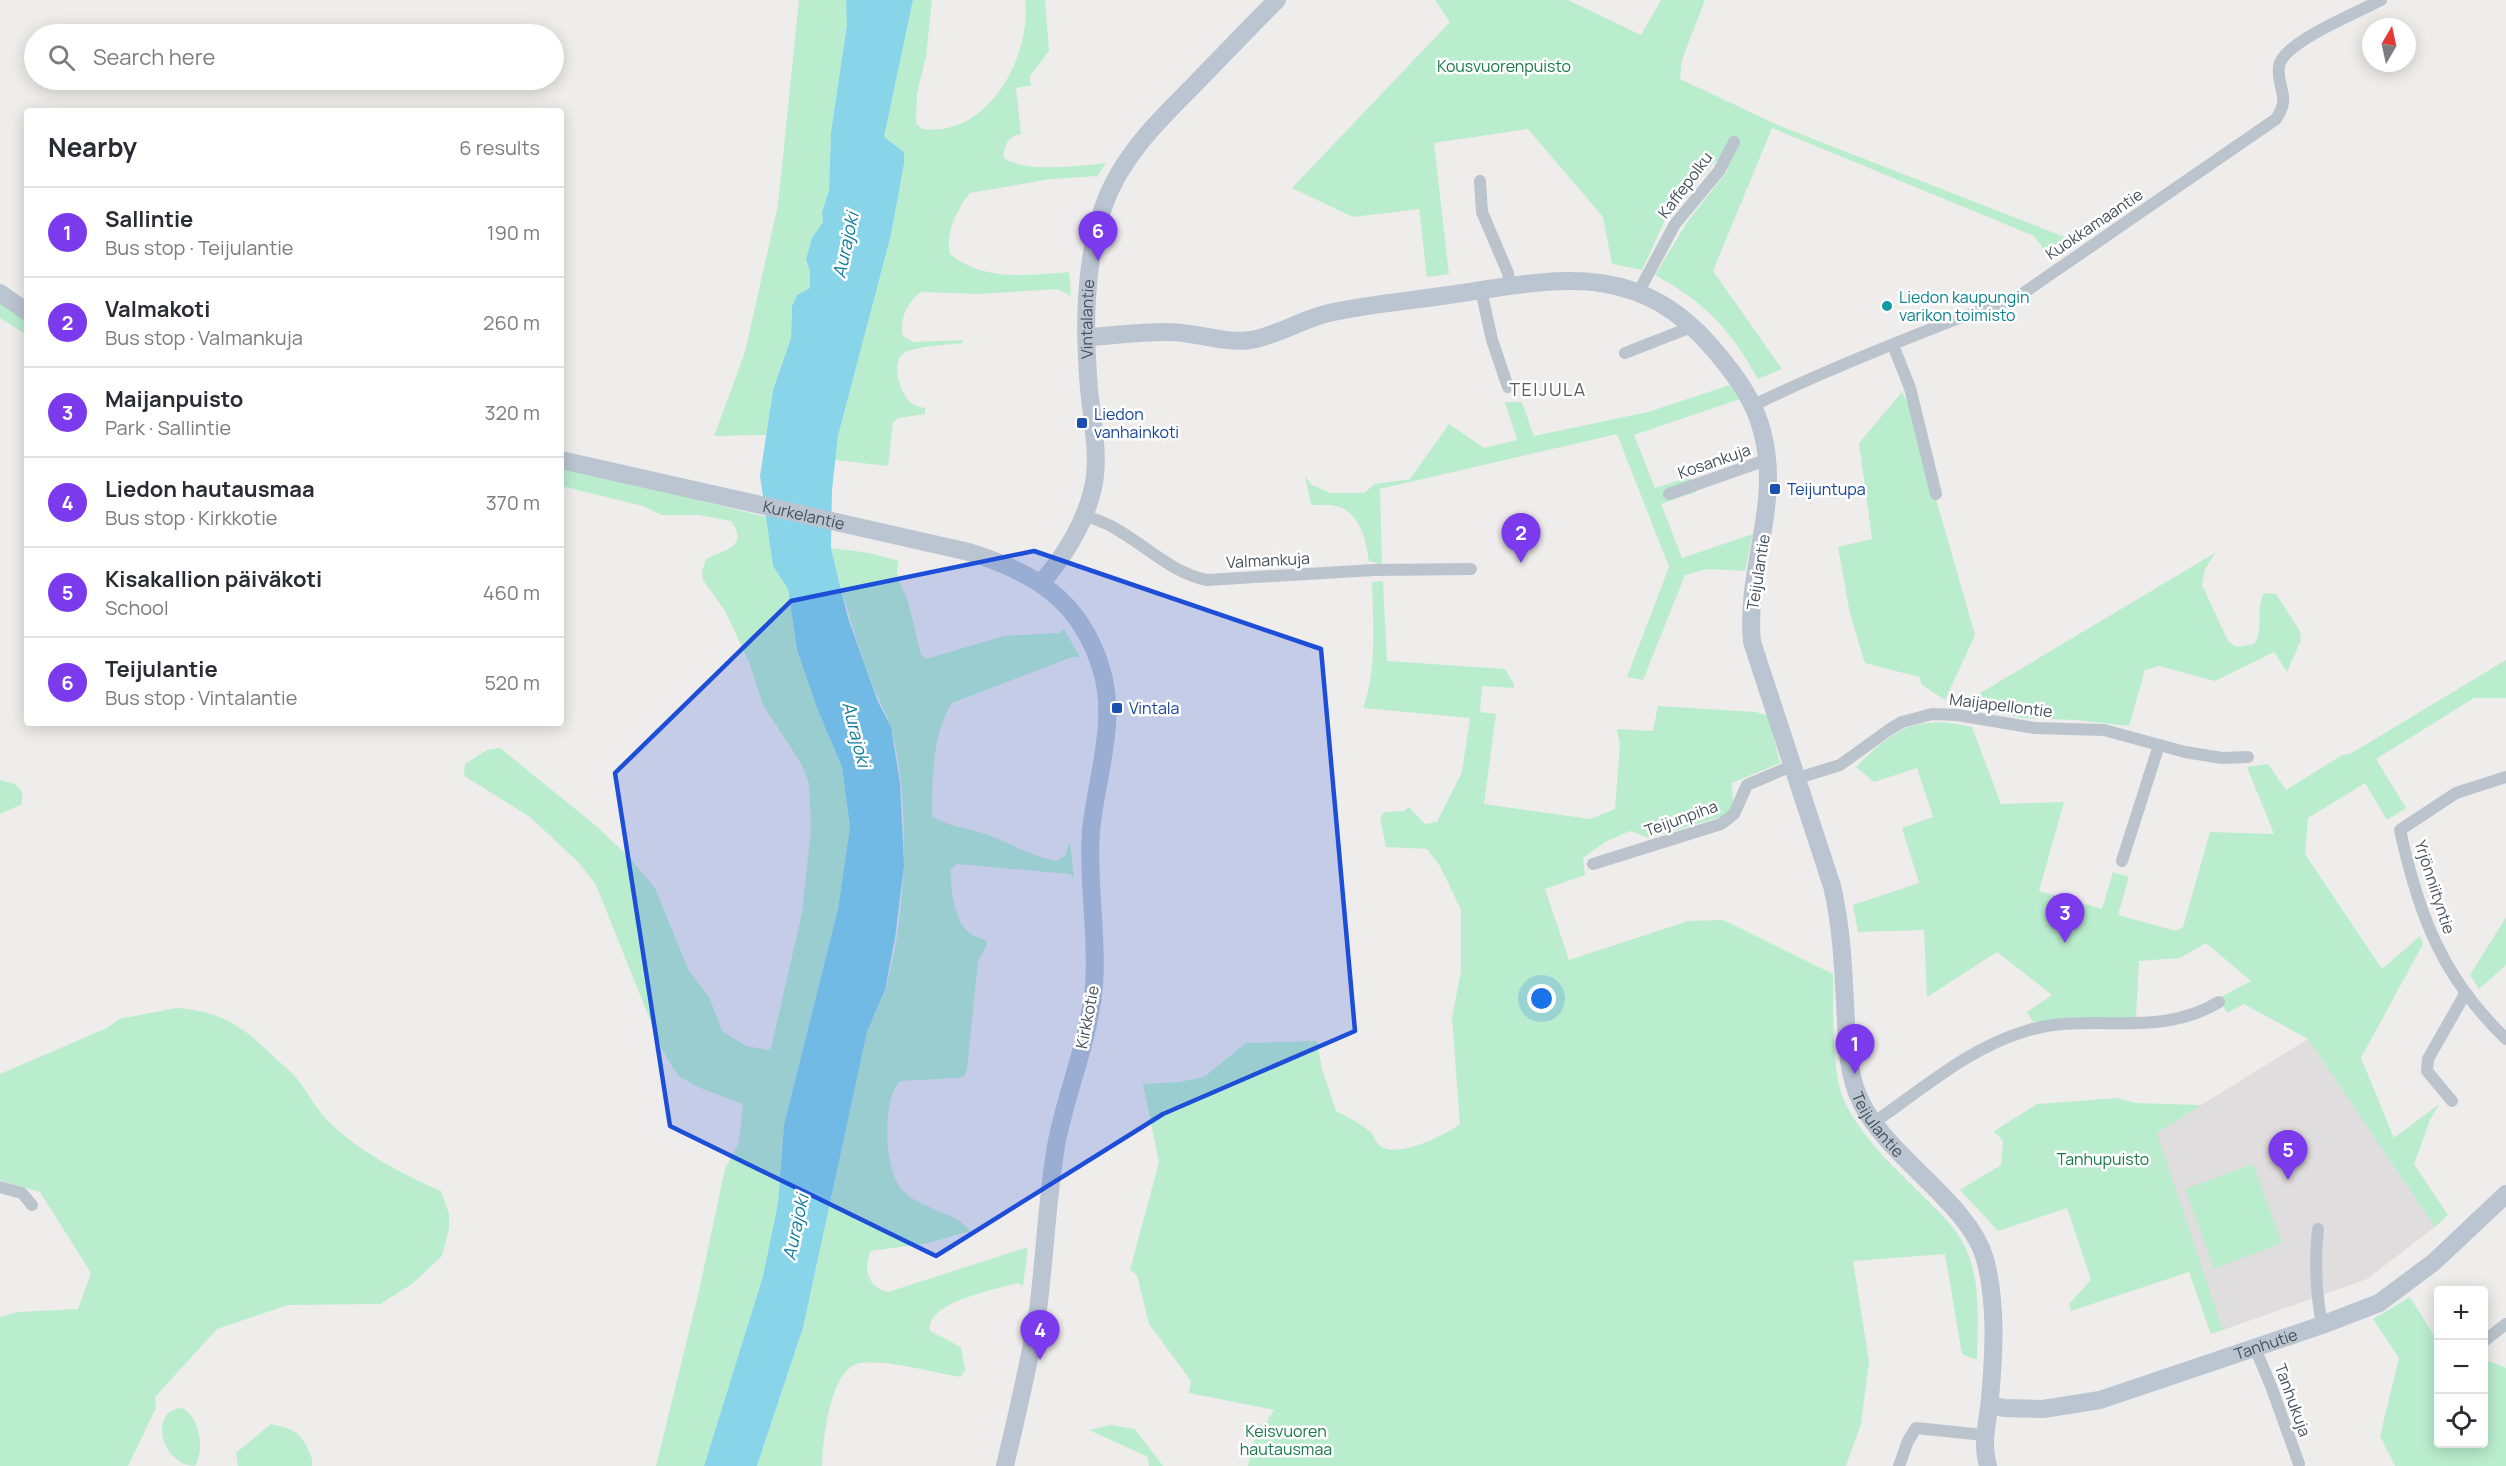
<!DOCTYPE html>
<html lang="en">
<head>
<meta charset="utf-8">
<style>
	:root { --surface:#fff; --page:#f7f7f7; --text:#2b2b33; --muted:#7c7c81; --line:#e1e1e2; --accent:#7c3aed }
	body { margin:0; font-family:Manrope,sans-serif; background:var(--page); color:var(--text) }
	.controls { position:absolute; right:18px; bottom:18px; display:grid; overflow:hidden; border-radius:6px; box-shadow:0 3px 15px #0003 }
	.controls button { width:54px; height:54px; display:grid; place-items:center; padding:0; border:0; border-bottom:2px solid var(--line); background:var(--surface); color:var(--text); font:30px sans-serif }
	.compass { position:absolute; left:2362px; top:18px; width:54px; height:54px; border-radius:50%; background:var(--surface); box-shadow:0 3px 15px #0003; rotate:9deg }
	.you { position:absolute; left:1542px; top:999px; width:21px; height:21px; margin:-15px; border:4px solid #fff; border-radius:50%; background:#1a73e8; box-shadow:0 0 0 9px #1a73e833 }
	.badge { display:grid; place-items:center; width:39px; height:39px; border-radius:50%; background:var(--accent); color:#fff; font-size:20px; font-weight:700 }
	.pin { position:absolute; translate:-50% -50px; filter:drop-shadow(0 2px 3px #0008) }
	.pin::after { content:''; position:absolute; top:32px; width:21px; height:18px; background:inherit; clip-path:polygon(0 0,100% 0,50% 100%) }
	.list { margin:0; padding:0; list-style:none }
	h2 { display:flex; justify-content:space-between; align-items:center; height:78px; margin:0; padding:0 24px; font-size:26px }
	h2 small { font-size:20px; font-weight:400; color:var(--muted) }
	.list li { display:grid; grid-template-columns:39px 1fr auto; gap:18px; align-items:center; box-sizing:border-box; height:90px; padding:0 24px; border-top:2px solid var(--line) }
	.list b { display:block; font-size:22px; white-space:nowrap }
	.list p { margin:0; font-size:20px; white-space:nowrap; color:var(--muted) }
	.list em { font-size:20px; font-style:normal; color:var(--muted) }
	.icon { flex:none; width:33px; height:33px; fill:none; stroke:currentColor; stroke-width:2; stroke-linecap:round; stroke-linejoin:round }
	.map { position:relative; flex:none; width:2506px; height:1466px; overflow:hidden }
	.search { position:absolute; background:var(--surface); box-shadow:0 3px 15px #0003; left:24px; top:24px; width:540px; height:66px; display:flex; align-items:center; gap:15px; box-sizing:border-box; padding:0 21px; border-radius:33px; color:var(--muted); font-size:22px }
	.panel { position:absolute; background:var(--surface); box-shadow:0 3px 15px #0003; left:24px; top:108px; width:540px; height:618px; border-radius:6px }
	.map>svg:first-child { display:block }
</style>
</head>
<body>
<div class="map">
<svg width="2506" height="1466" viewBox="0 0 2506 1466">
	<rect width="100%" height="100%" fill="#efecec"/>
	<!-- education -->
	<polygon fill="#e0ddde" points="2308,1039 2435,1227 2367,1279 2223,1330 2156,1133"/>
	<!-- green -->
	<g fill="#baedce">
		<polygon points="799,0 846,0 847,3 847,24 831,132 829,190 822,212 823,222 812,238 806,259 810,272 810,289 797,295 792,306 791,338 773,390 766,435 714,436 745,352 778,205"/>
		<path d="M913,0H932L926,57L917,93L916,123L922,129C988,138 1032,56 1025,0H1045L1049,51L1030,76V82L1033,85L1016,88L1021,134C1008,136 1003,146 1004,158C1026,173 1080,166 1106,163L1097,176L1051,179L970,193C957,209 945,233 950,254C985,282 1027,275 1069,272L1071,296L1057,289L979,294L921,292C907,302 899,320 903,336L913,342L963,340V343C950,345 912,346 903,354C891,363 900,392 909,401C914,406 919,407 925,408V414L899,418L893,422L888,466L835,460L838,436L891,235L904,164V152L884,137Z"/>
		<path d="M1435,0H1568L1641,35L1661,0H1705L1682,60L1680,79L1780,126L2080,243L2050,258L2034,236L1772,128L1713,271L1782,369L1758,379C1729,328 1707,304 1655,275L1688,221L1728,170L1716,161L1666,218L1642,270L1612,264L1603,217L1528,129L1434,143L1449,274L1427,277L1419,209L1353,217L1292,188L1450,22Z"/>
		<polygon points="0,302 27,317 27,335 0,318"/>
		<path d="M1730,385L1740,399L1634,435L1655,488L1690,477L1696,492L1661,504L1682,558L1753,534L1745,571L1707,569L1685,575L1643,680L1627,677L1669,567L1617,434L1380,489L1382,565L1369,561C1366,540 1360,512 1336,506C1328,504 1319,505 1311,505L1305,476L1312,485L1331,493H1364L1375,484L1410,479L1449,424L1484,448L1517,440L1505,402H1522L1534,436L1648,412Z"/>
		<polygon points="1902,392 1909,405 1975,635 1945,700 1922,685 1919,677 1865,663 1850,614 1838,547 1872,539 1859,443"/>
		<path d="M561,466L766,517L773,566L788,589L797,650L817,708L842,767L850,827L838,909L784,1125L778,1203L763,1276L704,1466H656L699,1291L725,1169L739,1142L743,1104L700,1088L680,1077L673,1068L660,1045L596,885L579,863L530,817L464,776L465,764L487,750L500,748L595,825L630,858L655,888L688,969L710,999L722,1031L746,1046L768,1050L771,1048L802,913L811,829L809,783L802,765L763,705L749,662L725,611L703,580L702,572L706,559C722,550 750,548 731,521L698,515H662L643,506L561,486Z"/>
		<path d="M831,548L870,553L899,561L897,569L898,578L908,601L921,655L926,659L1004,636L1059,633L1064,629L1080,657H1072L952,703C932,735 932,779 932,816C948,827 968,828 986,834C1010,843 1031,856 1056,861L1065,856L1070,841L1074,879L1070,874L957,864L951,869C950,886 954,916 965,929C970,935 979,938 986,940L987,945L978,961L967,1070L964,1076L956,1078L900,1081C881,1100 884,1172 903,1191C919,1208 958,1213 970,1231L929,1243L871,1251C862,1269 868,1287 888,1292L1028,1247L1023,1286L1017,1283C995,1290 925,1302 930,1331L961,1347L965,1370L961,1377C935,1373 885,1359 860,1363C829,1369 823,1442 822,1466H757L803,1328L867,1032C873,1018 880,1004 885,990C907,919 911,800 891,728C886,712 876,695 870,678C854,635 842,592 831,548Z"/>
		<path d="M2215,553L2205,569L2202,585L2228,641L2237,647L2254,644C2265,629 2255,609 2264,593L2276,594L2300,631L2301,640L2287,672L2274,652L2215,681L2159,666L2145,670L2129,726L2076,720L2023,718L1960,705Z"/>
		<path d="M1383,581L1387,661L1505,669L1514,684V688L1482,686L1480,712L1496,714L1484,804L1590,819L1615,809L1620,745L1617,729L1653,731L1658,706L1756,712L1768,716L1780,763L1732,783L1733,806L1724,816L1649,838L1630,831L1605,842L1583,858L1585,875L1545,889L1569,960L1688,921L1723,920L1833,974C1834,1010 1830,1073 1846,1105C1864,1139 1894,1168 1922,1195C1937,1210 1956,1227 1965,1247C1982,1282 1977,1323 1977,1360L1962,1354L1945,1254L1853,1261L1869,1361L1861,1424L1846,1466H1248L1258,1425L1266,1423L1274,1410L1189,1393L1191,1381L1149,1324L1137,1275L1130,1270L1159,1162L1143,1084L1179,1082L1204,1077L1246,1043L1317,1041L1322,1069L1336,1111C1347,1117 1360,1123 1369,1131C1374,1134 1375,1142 1380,1146C1397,1159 1446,1135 1460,1124L1452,1018L1461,971V910L1440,866L1427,849L1386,847L1380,818L1384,812L1404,811L1409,807L1425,824L1437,822L1462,772L1470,718L1363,708C1377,672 1373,621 1372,582Z"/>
		<path d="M2506,660V698H2474L2376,759L2406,808L2387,820L2365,783L2308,818L2305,854L2382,969L2420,936L2423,944L2361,1058L2394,1138L2439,1104L2430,1120L2414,1164L2448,1215L2435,1227L2308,1039L2244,1004L2227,1013L2219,998L2251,981L2206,943L2180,958L2139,961L2136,1017L2033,1022L2027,1012L2052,995L1997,952L1927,997L1924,930L1858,932L1853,905L1919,883L1902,828L1933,817L1917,768L1874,782L1856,767C1895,728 1917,714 1972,727L2001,804L2064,802L2039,891L2102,909L2113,872L2129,877L2118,915L2176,931L2183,927L2210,832L2274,834L2247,767L2268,764L2286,790L2342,755L2350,754Z"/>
		<polygon points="0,780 15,784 22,792 22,804 0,814"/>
		<polygon points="2506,917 2506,965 2479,989 2470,975"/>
		<path d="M176,1008C220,1011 241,1025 272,1055C280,1063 291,1071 298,1080C309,1094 316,1109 328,1121C359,1152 402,1174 441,1191L449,1214V1228L442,1256L412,1284L380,1304L288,1305L217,1329L155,1397L156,1408L128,1466H0V1317L18,1312L78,1309L91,1273L40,1192L0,1180V1074L107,1028L119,1019Z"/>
		<polygon points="2117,1098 2136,1103 2201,1105 2157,1133 2223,1330 2211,1334 2189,1272 2071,1311 2069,1304 2091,1280 2067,1208 1998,1231 1960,1190 2001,1165 2003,1141 1994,1131 2037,1104"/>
		<polygon points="2253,1164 2282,1243 2214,1269 2185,1189"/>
		<polygon points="2410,1297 2438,1342 2438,1444 2484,1444 2484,1362 2489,1361 2506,1368 2506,1466 2395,1466 2380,1436 2399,1358 2373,1319"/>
		<path d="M182,1408C200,1416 205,1451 195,1466C162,1466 147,1410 182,1408Z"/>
		<path d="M271,1424C289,1428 299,1430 307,1447C310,1454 313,1458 312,1466H238L236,1453Z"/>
		<polygon points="1111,1425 1135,1429 1163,1466 1149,1466 1148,1457 1089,1430"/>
	</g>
	<!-- water -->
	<polygon fill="#88d5ea" points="846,0 913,0 884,137 904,152 904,164 891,235 838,436 832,490 831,548 848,618 878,702 891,727 900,783 904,865 895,938 885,990 867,1032 803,1328 757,1466 704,1466 763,1276 778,1203 784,1125 838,909 850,827 842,767 817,708 797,650 788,589 773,566 760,476 773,390 791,338 792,306 797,295 810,288 810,272 806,259 812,238 823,222 822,212 829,190 831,132 847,24"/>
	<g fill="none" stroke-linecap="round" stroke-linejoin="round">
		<!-- street -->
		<g stroke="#bbc4cc" stroke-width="12">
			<polyline points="1480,181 1482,212 1508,273 1510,287"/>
			<polyline points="1481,290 1492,340 1508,387"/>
			<polyline points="1639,291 1675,224 1719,171 1734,142"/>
			<polyline points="1893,345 1910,388 1936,494"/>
			<polyline points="1625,353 1694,326"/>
			<path d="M1754,405C1819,373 1887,346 1954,320C1978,311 1995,308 2019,296L2276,119C2292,96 2276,88 2279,66C2283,42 2359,12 2381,0"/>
			<polyline points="1669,494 1769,459"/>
			<path d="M1084,516C1130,526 1161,571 1207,580L1374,570L1471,569"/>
			<path d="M2506,777L2456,793L2400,830C2419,916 2442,977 2506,1039"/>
			<polyline points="1798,778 1840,765 1890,729 1902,722 1932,714 1957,715 2035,728 2104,730 2185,752 2222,758 2248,757"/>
			<polyline points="2122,861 2159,745"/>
			<polyline points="1593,864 1721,824 1734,814 1747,785 1794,765"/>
			<polyline points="2452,1101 2427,1071 2428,1059 2465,994"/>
			<path d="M1873,1123C1922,1090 1968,1048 2026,1031C2091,1011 2156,1040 2219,1002"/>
			<polyline points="0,1187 22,1193 32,1205"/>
			<path d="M2318,1229C2314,1263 2316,1292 2322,1325"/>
			<polyline points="2484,1341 2506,1324"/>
			<polyline points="2255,1348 2271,1386 2299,1464"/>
			<polyline points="1899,1466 1908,1441 1916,1428 1984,1435"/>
		</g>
		<!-- secondary -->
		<g stroke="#bac5d1" stroke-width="18">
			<polyline points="0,293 27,312"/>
			<path id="s1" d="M1087,337C1114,336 1142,331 1169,332C1196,332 1224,344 1251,340C1279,335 1302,319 1329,313C1368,304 1409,301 1449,295C1557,279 1638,258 1716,352C1736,376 1754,400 1762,431C1782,505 1745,568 1752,642L1832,886C1841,924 1843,963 1845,1002C1847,1037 1846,1073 1862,1104C1891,1160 1969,1203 1985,1259C1997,1304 1994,1354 1990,1399C1988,1423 1981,1442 1988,1466"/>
			<path id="s2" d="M561,460L969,552C1033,572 1080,599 1101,668C1118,721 1096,778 1091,831C1087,883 1098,934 1094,986C1089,1041 1066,1092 1056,1146C1047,1200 1045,1255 1038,1310C1030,1362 1017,1414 1005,1466"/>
			<path id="s3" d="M1041,583C1064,557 1085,523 1093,488C1100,457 1092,420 1089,389C1084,328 1084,266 1103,208C1120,157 1160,119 1197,82C1224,54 1250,27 1277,0"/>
			<path id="s4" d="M1990,1405L2004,1408L2043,1409L2100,1400L2322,1325L2379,1303L2434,1262L2506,1194"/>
		</g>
	</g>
	<!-- marked area -->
	<path fill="#1d4ed8" fill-opacity="0.2" stroke="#1d4ed8" stroke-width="4.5" stroke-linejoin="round" d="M1034,551L1321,649L1355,1031L1163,1114L936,1256L670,1126L615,773L791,601Z"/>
	<!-- markers -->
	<circle fill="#0f9aa8" stroke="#fff" stroke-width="2" cx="1887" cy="306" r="6"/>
	<g fill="#1a4fb4" stroke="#fff" stroke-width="2">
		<rect x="1076" y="417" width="12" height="12" rx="3"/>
		<rect x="1769" y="483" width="12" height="12" rx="3"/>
		<rect x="1111" y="702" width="12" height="12" rx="3"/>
	</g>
	<g text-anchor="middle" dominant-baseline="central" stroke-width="5" stroke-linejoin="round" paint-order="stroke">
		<!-- park labels -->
		<g font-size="16" fill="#187949" stroke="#fff">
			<text x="1504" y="66">Kousvuorenpuisto</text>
			<text x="2103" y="1159">Tanhupuisto</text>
			<text x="1286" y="1431">Keisvuoren<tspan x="1286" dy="18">hautausmaa</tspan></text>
		</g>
		<!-- street labels -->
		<g font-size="16" fill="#45505a" stroke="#fff">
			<text transform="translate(1685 185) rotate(-53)">Kaffepolku</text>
			<text transform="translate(2094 224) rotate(-34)">Kuokkamaantie</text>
			<text stroke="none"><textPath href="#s3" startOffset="279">Vintalantie</textPath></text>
			<text transform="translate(1714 461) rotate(-19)">Kosankuja</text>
			<text stroke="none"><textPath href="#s2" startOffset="249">Kurkelantie</textPath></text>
			<text transform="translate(1268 560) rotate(-3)">Valmankuja</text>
			<text transform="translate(1758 572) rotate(-81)">Teijulantie</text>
			<text transform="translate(2001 705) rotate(7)">Maijapellontie</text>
			<text transform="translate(1681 818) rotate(-20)">Teijunpiha</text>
			<text transform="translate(2435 887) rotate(72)">Yrjönniityntie</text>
			<text transform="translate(1087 1017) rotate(-79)">Kirkkotie</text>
			<text stroke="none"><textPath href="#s1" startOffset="1468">Teijulantie</textPath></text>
			<text stroke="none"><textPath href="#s4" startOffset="286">Tanhutie</textPath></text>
			<text transform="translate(2293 1400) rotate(70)">Tanhukuja</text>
		</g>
		<!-- culture labels -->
		<g font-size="16" fill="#0d838f" stroke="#fff" text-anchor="start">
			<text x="1899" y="297">Liedon kaupungin<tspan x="1899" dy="18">varikon toimisto</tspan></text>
		</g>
		<!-- transit labels -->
		<g font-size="16" fill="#164399" stroke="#fff" text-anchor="start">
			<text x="1094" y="414">Liedon<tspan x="1094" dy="18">vanhainkoti</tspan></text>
			<text x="1787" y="489">Teijuntupa</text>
			<text x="1129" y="708">Vintala</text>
		</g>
		<!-- water labels -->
		<g font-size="18" font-style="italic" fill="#0e7d9d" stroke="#fff">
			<text transform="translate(845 245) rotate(-78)">Aurajoki</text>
			<text transform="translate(857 734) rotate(76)">Aurajoki</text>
			<text transform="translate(795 1227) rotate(-78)">Aurajoki</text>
		</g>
		<!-- neighbourhood labels -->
		<g font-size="18" letter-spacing="1.5" fill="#595d61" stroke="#fff">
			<text x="1548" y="389">TEIJULA</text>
		</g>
	</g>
</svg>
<div class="controls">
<button>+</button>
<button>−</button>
<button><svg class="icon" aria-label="locate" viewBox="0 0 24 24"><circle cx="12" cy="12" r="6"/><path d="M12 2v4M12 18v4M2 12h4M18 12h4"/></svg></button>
</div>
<svg class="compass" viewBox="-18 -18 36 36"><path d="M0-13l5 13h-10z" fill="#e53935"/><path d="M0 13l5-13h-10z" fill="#7c7c81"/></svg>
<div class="you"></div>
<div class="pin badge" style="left:1855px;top:1074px">1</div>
<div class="pin badge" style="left:1521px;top:563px">2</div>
<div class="pin badge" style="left:2065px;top:943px">3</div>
<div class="pin badge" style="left:1040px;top:1360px">4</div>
<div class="pin badge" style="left:2288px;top:1180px">5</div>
<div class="pin badge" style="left:1098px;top:261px">6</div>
<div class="search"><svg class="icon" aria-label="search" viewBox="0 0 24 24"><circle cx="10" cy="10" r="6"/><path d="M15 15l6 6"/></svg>Search here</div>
<section class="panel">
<h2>Nearby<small>6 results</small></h2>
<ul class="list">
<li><span class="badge">1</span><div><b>Sallintie</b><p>Bus stop · Teijulantie</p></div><em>190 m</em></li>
<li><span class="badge">2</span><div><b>Valmakoti</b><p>Bus stop · Valmankuja</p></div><em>260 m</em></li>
<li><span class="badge">3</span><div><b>Maijanpuisto</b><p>Park · Sallintie</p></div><em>320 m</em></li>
<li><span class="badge">4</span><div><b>Liedon hautausmaa</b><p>Bus stop · Kirkkotie</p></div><em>370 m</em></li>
<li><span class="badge">5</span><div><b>Kisakallion päiväkoti</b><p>School</p></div><em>460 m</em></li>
<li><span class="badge">6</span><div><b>Teijulantie</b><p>Bus stop · Vintalantie</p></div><em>520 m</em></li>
</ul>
</section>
</div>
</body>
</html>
